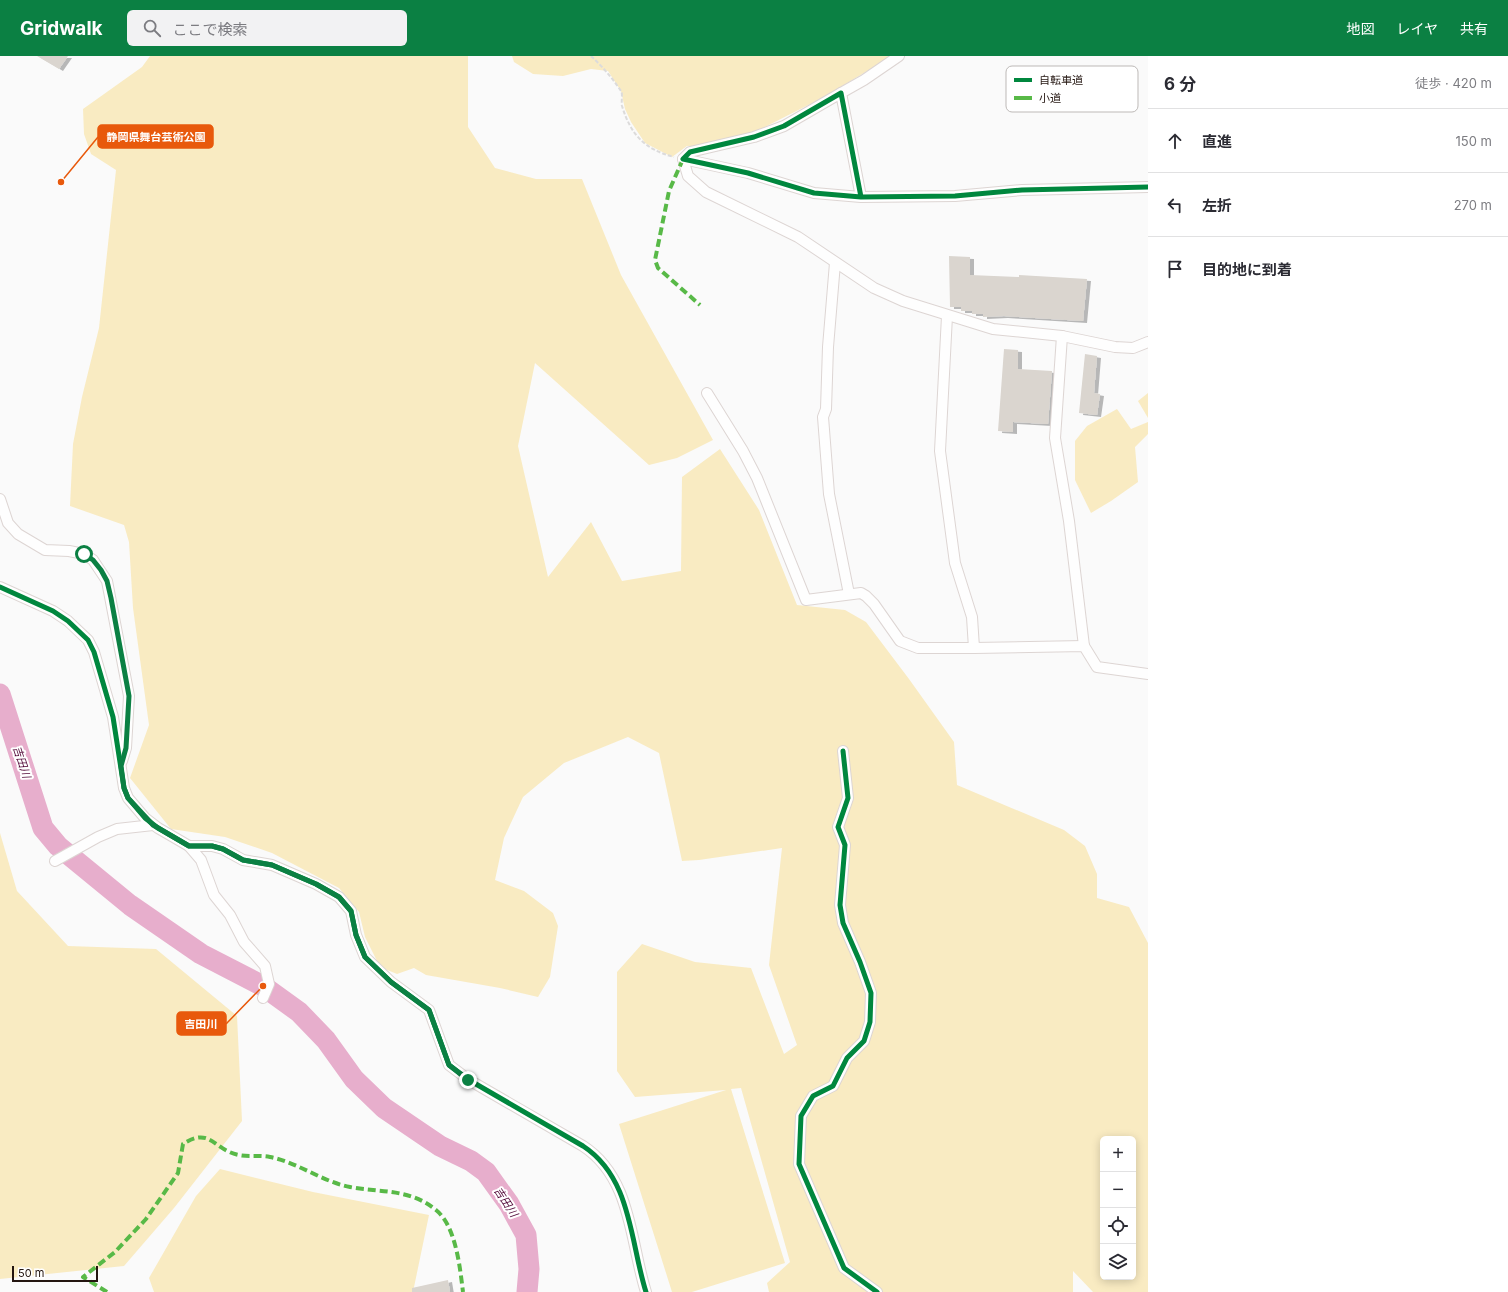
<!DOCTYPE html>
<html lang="ja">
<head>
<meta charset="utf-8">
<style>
	:root { --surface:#fff; --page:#f2f2f3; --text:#2b2b33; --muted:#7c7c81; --line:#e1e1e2; --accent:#0b8043 }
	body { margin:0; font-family:Inter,"Noto Sans JP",sans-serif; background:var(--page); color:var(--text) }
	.controls { position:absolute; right:12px; bottom:12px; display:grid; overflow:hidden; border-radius:6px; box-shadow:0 2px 10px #0003 }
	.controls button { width:36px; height:36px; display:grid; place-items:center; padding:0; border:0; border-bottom:1px solid var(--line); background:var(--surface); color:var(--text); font:20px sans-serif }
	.scale { position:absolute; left:12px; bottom:10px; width:86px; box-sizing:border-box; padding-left:4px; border:2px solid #231510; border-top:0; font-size:11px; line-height:14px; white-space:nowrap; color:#231510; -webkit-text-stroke:3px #fff; paint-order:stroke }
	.stop { position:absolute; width:12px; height:12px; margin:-9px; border:3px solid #0b8043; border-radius:50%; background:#fff }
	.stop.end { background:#0b8043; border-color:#fff; box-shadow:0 1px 4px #0008 }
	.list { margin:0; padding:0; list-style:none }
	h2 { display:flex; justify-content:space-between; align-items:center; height:52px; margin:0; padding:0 16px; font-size:17px }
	h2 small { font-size:13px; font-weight:400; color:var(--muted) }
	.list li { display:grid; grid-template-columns:26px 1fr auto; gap:12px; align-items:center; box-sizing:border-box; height:64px; padding:0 16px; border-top:1px solid var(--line) }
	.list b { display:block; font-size:15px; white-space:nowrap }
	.list em { font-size:13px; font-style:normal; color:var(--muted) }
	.icon { flex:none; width:22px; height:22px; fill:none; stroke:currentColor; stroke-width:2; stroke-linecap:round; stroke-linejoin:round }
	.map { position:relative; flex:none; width:1148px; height:1236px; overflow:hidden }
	header { display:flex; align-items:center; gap:24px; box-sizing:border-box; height:56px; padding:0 20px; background:var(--accent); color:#fff }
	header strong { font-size:19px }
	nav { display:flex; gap:22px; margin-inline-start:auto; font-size:14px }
	.search { width:280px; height:36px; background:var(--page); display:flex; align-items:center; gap:10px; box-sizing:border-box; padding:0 14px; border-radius:6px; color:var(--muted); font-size:15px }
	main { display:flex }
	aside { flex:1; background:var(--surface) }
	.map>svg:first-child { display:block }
</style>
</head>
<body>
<header>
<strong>Gridwalk</strong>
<div class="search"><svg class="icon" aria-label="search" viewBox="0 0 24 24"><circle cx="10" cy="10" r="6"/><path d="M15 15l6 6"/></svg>ここで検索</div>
<nav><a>地図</a><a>レイヤ</a><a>共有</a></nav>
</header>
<main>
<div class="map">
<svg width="1148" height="1236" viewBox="0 0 1148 1236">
	<defs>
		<filter id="shadow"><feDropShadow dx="4" dy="2" stdDeviation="0" flood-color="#0004"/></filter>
	</defs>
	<rect width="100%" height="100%" fill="#fafafa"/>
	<!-- green -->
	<g fill="#f9ebc2" fill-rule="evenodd">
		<path d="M150,0H468V71L495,112L536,123H582L621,219L713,384L677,402L649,409L535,307L518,390L548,521L591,466L622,525L681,515L682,421L720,393L759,454L797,549L845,554L866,566L909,623L954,686L957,729L1064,774L1085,790L1097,818V842L1129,851L1148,887V1236H1093L1073,1215V1236H769L767,1227L790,1206L741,1032L731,1033L785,1207L692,1236H672L619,1068L726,1034L635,1041L617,1015V916L642,888L695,906L751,912L784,998L797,989L769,909L782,792L699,804L682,805L659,697L628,681L564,707L523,741L504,782L495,824L524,835L553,857L558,870L550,921L538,941L500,932L426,919L414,912L397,918L380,911L365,881L359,856L339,832L272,797L225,781L171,773L130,722L149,669L133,552L129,486L124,469L70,450L73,388L82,341L99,272L116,114L91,98L84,78L83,53L142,11ZM1103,1083H1133V1221H1103Z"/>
		<polygon points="512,0 892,0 824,41 745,81 702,90 687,90 672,101 645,87 631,66 625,53 621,35 608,15 591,13 563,20 533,18 514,6"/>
		<polygon points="1148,337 1148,362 1138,345"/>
		<polygon points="1117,353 1131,373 1148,366 1148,378 1135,391 1138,426 1111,445 1091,457 1075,424 1075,385 1087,370"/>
		<polygon points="0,777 17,835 68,890 156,893 237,960 242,1065 174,1152 124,1210 0,1223"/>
		<polygon points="220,1113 313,1136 429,1159 413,1236 154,1236 149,1222 196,1140"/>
	</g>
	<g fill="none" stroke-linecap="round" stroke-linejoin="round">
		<!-- river -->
		<polyline stroke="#e7aecc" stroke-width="21" points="0,638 43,772 58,790 130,849 201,898 263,930 299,956 326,984 354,1023 384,1052 440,1090 471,1105 486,1116 509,1148 526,1179 529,1213 527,1236"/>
	</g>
	<!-- building -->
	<g fill="#dad5cf" filter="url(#shadow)">
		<polygon points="37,0 68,0 59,13"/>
		<polygon points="949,200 970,201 970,219 1019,221 1019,219 1087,223 1083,265 1004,260 983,261 983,258 972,258 972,255 961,255 961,251 950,251"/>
		<polygon points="1004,293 1018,294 1018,313 1052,315 1048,368 1013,366 1013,376 998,375"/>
		<polygon points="1085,298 1097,300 1094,337 1100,338 1097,359 1079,357"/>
		<polygon points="448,1224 450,1236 412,1236 412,1232"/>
	</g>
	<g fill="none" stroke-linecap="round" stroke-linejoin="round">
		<defs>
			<g id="minor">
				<polyline points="841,37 864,24 899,0"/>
				<polyline points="683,103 688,120 706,136 798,181 874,232 903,245 993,273 1062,280 1115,291 1133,292 1148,286"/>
				<polyline points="861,141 841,37 784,70 754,81 690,96 683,103 748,117 814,137 861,141 955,140 1022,134 1148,131"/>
				<polyline points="835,207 828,291 826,353 823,361 829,438 849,538"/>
				<polyline points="947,260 940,395 955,507 972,561 974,592 1084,590 1097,611 1148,618"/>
				<polyline points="1062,280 1055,382 1069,465 1084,590"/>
				<polyline points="707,337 743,395 757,422 806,544 861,537 866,540 874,548 900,585 918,592 974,592"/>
				<polyline points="0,443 8,467 18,478 45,494 69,495 84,498 93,504 107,525 129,640 126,692 122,705"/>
				<path d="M0,531L53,555L68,565L88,584L94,596L113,661L124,732L128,742L145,762L158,772L189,790H212L223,793L243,804L272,809L316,828L339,841L351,855L356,879L365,901L391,926L429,954L449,1009L469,1024L583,1090C632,1122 630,1186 646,1236"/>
				<polyline points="843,695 848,742 838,771 845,789 840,849 843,867 860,906 871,937 870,966 864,985 847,1002 833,1030 813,1040 801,1060 799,1108 844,1212 877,1236"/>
				<polyline points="189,790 201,804 214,839 230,859 244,886 265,910 269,928 263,942"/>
				<polyline points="55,805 98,781 117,773 153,769"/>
			</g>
		</defs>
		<!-- minor casing -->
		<use href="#minor" stroke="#ddd5d3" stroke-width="12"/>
		<!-- path -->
		<path stroke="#dcdbdb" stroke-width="2" stroke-dasharray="4 2" stroke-linecap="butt" d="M591,0C602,10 613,23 621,35C623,38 621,46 622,50C631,79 644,93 674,101"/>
		<!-- minor -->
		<use href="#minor" stroke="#fefefe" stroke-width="10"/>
		<!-- quiet -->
		<g stroke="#58b947" stroke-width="4" stroke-dasharray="8 4" stroke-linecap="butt">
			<polyline points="683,103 669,135 655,204 658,212 700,249"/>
			<path d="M107,1236L83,1221L115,1196L146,1163L178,1117L183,1088C211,1070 213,1094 239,1099C249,1101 260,1099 270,1101C297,1106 323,1126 350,1131C381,1137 409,1132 436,1154C456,1170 460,1212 463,1236"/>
		</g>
		<defs>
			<g id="cycleway">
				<polyline points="861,141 841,37 784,70 754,81 690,96 683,103 748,117 814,137 861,141 955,140 1022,134 1148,131"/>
				<path d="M0,531L53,555L68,565L88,584L94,596L113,661L124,732L128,742L145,762L158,772L189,790H212L223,793L243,804L272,809L316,828L339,841L351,855L356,879L365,901L391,926L429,954L449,1009L469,1024L583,1090C632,1122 630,1186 646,1236"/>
				<polyline points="843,695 848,742 838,771 845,789 840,849 843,867 860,906 871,937 870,966 864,985 847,1002 833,1030 813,1040 801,1060 799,1108 844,1212 877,1236"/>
			</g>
		</defs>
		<!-- cycleway casing -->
		<use href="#cycleway" stroke="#fff" stroke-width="8"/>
		<!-- cycleway -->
		<use href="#cycleway" stroke="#00873e" stroke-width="5"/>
	</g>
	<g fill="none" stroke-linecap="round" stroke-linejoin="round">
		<!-- route -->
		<polyline stroke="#0b8043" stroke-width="5" points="84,498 93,504 101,514 107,525 111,542 129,640 126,692 121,710 124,732 128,742 153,769 189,790 212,790 223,793 243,804 272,809 316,828 339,841 351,855 356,879 365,901 391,926 429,954 449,1009 468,1024"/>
	</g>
	<g text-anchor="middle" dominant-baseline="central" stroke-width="4" stroke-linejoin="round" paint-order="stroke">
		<!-- water labels -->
		<g font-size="11" font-style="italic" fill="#510737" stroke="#fff">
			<text transform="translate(22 706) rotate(72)">吉田川</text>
			<text transform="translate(506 1146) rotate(57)">吉田川</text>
		</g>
	</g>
	<!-- legend -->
	<rect x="1006" y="10" width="132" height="46" rx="6" fill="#fff" stroke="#bdb9b7" stroke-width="1"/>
	<rect x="1014" y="22" width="18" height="4" fill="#00873e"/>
	<rect x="1014" y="40" width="18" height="4" fill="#58b947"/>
	<g font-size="11" fill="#231510">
		<text x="1039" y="28">自転車道</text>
		<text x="1039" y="46">小道</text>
	</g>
	<!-- callouts -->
	<path fill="none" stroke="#e8590c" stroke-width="1.5" d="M61 126L98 81M263 930L226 968"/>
	<g fill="#e8590c" stroke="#fff" stroke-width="1.5">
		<circle cx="61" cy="126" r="4"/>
		<circle cx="263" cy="930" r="4"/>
	</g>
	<g fill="#e8590c" stroke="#e8590c" stroke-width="1.5">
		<rect x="98" y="69" width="115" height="23" rx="4"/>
		<rect x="177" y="956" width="49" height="23" rx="4"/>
	</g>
	<g font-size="11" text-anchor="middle" font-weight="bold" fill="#fff">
		<text x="156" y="85">静岡県舞台芸術公園</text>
		<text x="201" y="972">吉田川</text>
	</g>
</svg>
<div class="controls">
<button>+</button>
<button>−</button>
<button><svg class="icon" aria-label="locate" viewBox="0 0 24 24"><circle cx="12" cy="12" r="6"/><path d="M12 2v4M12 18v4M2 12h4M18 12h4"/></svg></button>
<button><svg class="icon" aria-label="layers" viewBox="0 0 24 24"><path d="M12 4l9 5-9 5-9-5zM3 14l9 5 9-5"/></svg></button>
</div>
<div class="scale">50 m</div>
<div class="stop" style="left:84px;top:498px"></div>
<div class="stop end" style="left:468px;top:1024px"></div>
</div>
<aside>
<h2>6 分<small>徒歩 · 420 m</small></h2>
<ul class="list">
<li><svg class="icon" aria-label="ahead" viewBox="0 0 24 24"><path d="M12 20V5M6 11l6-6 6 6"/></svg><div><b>直進</b></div><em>150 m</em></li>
<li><svg class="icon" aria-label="left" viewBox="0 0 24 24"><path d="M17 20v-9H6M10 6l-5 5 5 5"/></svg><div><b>左折</b></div><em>270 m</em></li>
<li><svg class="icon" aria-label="arrive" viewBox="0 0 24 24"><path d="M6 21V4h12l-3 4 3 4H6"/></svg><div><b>目的地に到着</b></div></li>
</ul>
</aside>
</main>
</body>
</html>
